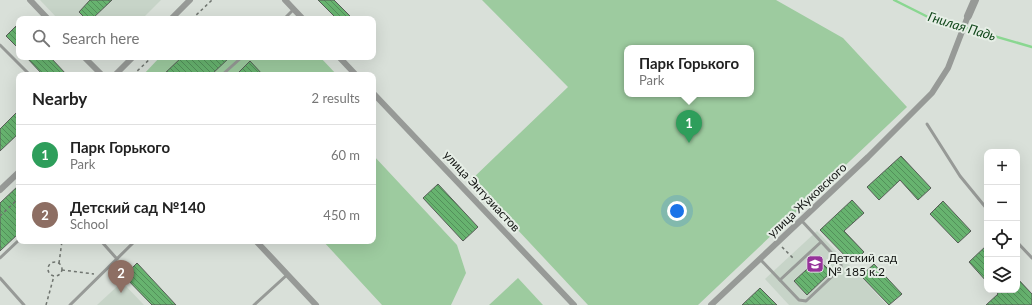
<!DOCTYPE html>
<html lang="en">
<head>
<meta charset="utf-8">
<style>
	:root { --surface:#fff; --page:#f2f2f2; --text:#222; --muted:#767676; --line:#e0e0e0; --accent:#96339a }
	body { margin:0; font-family:Lato,sans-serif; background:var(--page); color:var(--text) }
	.controls { position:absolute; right:12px; bottom:12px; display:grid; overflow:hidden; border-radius:8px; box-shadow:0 4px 16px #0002 }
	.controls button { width:36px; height:36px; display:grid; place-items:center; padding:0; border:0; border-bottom:1px solid var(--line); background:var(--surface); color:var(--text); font:20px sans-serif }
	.you { position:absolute; left:677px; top:211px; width:14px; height:14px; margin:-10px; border:3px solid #fff; border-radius:50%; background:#1a73e8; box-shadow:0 0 0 6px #1a73e833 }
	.badge { display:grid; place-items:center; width:26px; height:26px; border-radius:50%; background:var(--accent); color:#fff; font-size:13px; font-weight:700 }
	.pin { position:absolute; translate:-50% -33px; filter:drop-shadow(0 1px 2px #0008) }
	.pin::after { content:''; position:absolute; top:21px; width:14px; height:12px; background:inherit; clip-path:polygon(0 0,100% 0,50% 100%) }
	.popup { position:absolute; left:624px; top:45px; width:130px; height:52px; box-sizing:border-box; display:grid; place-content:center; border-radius:8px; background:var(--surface); filter:drop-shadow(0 1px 3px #0005); font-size:13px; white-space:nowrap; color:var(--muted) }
	.popup b { font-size:15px; color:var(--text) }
	.popup::after { content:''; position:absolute; left:50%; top:100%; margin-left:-8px; border:8px solid transparent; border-top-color:var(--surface) }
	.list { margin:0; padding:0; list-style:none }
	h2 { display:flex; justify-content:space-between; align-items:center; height:52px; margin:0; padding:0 16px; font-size:17px }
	h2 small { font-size:13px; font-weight:400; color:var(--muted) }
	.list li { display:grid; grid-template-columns:26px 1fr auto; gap:12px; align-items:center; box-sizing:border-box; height:60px; padding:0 16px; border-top:1px solid var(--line) }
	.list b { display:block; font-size:15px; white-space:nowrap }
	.list p { margin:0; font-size:13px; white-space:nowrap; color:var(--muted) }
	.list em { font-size:13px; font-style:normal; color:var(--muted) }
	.icon { flex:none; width:22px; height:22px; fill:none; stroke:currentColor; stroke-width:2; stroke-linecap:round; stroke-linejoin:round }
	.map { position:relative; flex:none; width:1032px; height:305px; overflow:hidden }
	.search { position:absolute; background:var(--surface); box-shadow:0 4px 16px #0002; left:16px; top:16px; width:360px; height:44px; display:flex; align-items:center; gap:10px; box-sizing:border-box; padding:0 14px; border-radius:8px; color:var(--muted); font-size:15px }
	.panel { position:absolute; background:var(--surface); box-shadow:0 4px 16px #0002; left:16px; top:72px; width:360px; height:172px; border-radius:8px }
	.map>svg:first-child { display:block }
</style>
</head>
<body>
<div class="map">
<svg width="1032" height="305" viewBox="0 0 1032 305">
	<defs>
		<pattern id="building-back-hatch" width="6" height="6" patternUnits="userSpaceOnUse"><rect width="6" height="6" fill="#67b36f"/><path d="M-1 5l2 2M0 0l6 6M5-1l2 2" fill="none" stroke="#53905a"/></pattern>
	</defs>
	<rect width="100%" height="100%" fill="#d9e0d9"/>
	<!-- built -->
	<g fill="#c7d4c8">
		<polygon points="40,0 161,0 142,19 58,19"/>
		<polygon points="817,231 887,305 789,305 765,279"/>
		<polygon points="122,282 144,305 97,305"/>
	</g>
	<!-- green -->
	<g fill="#9dcb9f" fill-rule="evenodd">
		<path d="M482,0H776L843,38L907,107L698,305H588L471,180L568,87ZM627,48H751V94H627Z"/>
		<polygon points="160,57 320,57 337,75 143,75"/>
		<polygon points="373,155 457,245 466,273 451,305 382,305 323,241 373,241"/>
		<polygon points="518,278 543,305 489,305"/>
	</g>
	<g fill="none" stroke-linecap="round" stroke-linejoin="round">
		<!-- stream -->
		<polyline stroke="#8ad791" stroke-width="2.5" points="894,0 928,17 1032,47"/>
	</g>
	<!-- building -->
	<g fill="url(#building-back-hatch)" stroke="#575d57">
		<polygon points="90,0 112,0 92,19 86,19 79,12"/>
		<polygon points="318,0 334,0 353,19 337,19"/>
		<polygon points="19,23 19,49 6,36"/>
		<polygon points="26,57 50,57 67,75 43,75"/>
		<polygon points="182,57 230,57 211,75 163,75"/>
		<polygon points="250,61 263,75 236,75"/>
		<polygon points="19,110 19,133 0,151 0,129"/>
		<polygon points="901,156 931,188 918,200 900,180 879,200 867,187"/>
		<polygon points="438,184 478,227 463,241 423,198"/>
		<polygon points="19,185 19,233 0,251 0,203"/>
		<polygon points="852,200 864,213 844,231 864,252 852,263 820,230"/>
		<polygon points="943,201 971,231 958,243 930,214"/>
		<polygon points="987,245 987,282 969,262"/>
		<polygon points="818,259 831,272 807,295 794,281"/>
		<polygon points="137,263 176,305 152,305 124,276"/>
		<polygon points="874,264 902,294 889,305 861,276"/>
		<polygon points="1017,278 1032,294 1032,305 986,305 998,294 995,290 1017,290"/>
		<polygon points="760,288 777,305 742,305"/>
	</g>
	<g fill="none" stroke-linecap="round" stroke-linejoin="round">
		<!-- path -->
		<g stroke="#6f746f" stroke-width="1.5" stroke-dasharray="3 3" stroke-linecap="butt">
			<polyline points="192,19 212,0"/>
			<polyline points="133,75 152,57"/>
			<polyline points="0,216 19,198"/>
			<polyline points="782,247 794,259"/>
			<circle cx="55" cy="269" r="7"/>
			<polyline points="59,263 62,241"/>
			<polyline points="62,270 94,274"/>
			<polyline points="46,305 54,276"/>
		</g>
		<!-- service -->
		<g stroke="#979a97" stroke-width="3">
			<polyline points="205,19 209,19"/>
			<polyline points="284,19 294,9"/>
			<polyline points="0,45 30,75"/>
			<polyline points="222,75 242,57"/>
			<polyline points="927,124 960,176 987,209"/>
			<polyline points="101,241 117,259"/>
			<polyline points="1017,242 1032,258"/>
			<polyline points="0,258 19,240"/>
			<polyline points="760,259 799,300 806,301 841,268 841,263 801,220"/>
			<polyline points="0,278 24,305"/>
			<polyline points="780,280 821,242"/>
			<polyline points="70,305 135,241"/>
			<polyline points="254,305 288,274"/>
		</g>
		<!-- minor -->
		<g stroke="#979a97" stroke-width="6">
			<polyline points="30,0 48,19"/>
			<polyline points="285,0 303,19"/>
			<polyline points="171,19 190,0"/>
			<polyline points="84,57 102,75"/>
			<polyline points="339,57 356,75"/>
			<polyline points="115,75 133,57"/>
			<polyline points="373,93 574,305"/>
			<polyline points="0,190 19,172"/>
			<polyline points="256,241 316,305"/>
			<polyline points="711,305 868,157 932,93 948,68 968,16"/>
		</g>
		<!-- tertiary -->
		<polyline stroke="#979a97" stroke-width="8" points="968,16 975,0"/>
	</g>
	<!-- icons -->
	<defs>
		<symbol id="school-square" viewBox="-11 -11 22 22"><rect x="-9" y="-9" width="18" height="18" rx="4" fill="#96339a" stroke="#e6eee6"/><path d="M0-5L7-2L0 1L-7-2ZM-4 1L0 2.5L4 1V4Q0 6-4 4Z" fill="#fff"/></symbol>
	</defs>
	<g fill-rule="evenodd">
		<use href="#school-square" x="805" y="254" width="20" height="20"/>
	</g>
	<g text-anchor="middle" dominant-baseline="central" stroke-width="4" stroke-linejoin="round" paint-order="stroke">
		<!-- street labels -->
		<g font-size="12" fill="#111311" stroke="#e6eee6">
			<text transform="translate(482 191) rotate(47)">улица Энтузиастов</text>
			<text transform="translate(807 200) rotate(-43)">улица Жуковского</text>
		</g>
		<!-- poi labels -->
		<g font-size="12" fill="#111311" stroke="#e6eee6" text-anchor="start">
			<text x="828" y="257">Детский сад<tspan x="828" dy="14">№ 185 к.2</tspan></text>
		</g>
		<!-- water labels -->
		<g font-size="13" font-style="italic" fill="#0f4619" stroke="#e6eee6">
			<text transform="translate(962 26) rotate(17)">Гнилая Падь</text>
		</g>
	</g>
</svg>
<div class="controls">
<button>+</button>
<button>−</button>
<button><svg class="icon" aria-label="locate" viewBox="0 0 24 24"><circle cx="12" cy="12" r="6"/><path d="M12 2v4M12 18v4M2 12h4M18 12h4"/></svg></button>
<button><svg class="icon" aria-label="layers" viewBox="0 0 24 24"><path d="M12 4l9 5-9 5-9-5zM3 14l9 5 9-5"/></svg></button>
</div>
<div class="you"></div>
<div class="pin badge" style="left:689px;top:143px;background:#2e9e5b">1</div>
<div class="popup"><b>Парк Горького</b>Park</div>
<div class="pin badge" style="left:121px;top:293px;background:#8d6e63">2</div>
<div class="search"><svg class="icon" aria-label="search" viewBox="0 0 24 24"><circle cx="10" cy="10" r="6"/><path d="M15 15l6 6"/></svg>Search here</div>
<section class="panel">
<h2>Nearby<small>2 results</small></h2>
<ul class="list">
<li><span class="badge" style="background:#2e9e5b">1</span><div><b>Парк Горького</b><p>Park</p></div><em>60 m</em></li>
<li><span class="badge" style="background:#8d6e63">2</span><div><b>Детский сад №140</b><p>School</p></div><em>450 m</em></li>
</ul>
</section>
</div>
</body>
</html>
